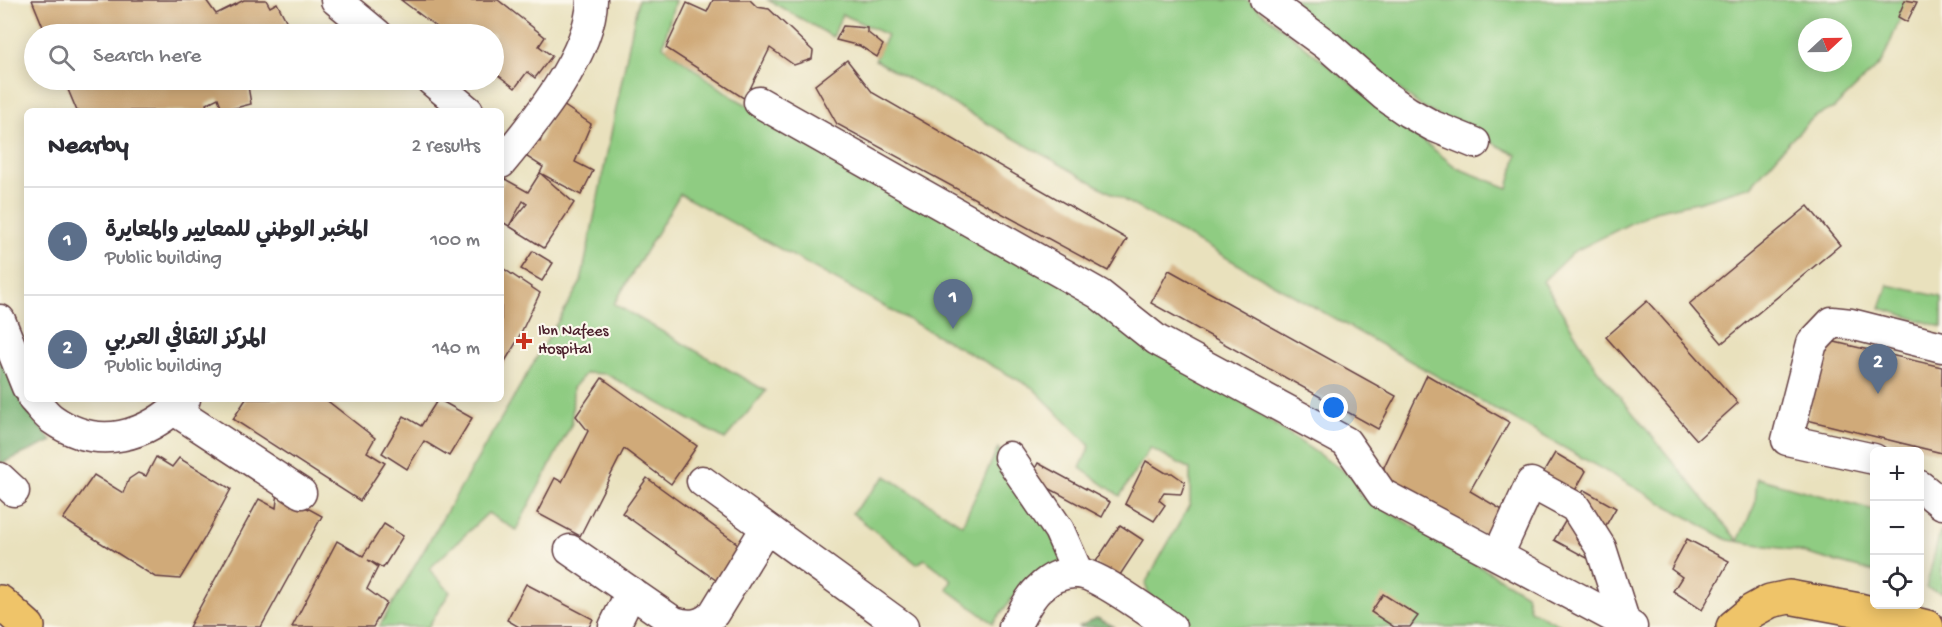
<!DOCTYPE html>
<html lang="en">
<head>
<meta charset="utf-8">
<style>
	:root { --surface:#fff; --page:#f2f2f3; --text:#2b2b33; --muted:#7c7c81; --line:#e1e1e2; --accent:#c8321e }
	body { margin:0; font-family:"Gochi Hand","Playpen Sans Arabic",sans-serif; background:var(--page); color:var(--text) }
	.controls { position:absolute; right:18px; bottom:18px; display:grid; overflow:hidden; border-radius:9px; box-shadow:0 3px 15px #0003 }
	.controls button { width:54px; height:54px; display:grid; place-items:center; padding:0; border:0; border-bottom:2px solid var(--line); background:var(--surface); color:var(--text); font:30px sans-serif }
	.compass { position:absolute; left:1798px; top:18px; width:54px; height:54px; border-radius:50%; background:var(--surface); box-shadow:0 3px 15px #0003; rotate:68deg }
	.you { position:absolute; left:1334px; top:408px; width:21px; height:21px; margin:-15px; border:4px solid #fff; border-radius:50%; background:#1a73e8; box-shadow:0 0 0 9px #1a73e833 }
	.badge { display:grid; place-items:center; width:39px; height:39px; border-radius:50%; background:var(--accent); color:#fff; font-size:20px; font-weight:700 }
	.pin { position:absolute; translate:-50% -50px; filter:drop-shadow(0 2px 3px #0008) }
	.pin::after { content:''; position:absolute; top:32px; width:21px; height:18px; background:inherit; clip-path:polygon(0 0,100% 0,50% 100%) }
	.list { margin:0; padding:0; list-style:none }
	h2 { display:flex; justify-content:space-between; align-items:center; height:78px; margin:0; padding:0 24px; font-size:26px }
	h2 small { font-size:20px; font-weight:400; color:var(--muted) }
	.list li { display:grid; grid-template-columns:39px 1fr auto; gap:18px; align-items:center; box-sizing:border-box; height:108px; padding:0 24px; border-top:2px solid var(--line) }
	.list b { display:block; font-size:22px; white-space:nowrap }
	.list p { margin:0; font-size:20px; white-space:nowrap; color:var(--muted) }
	.list em { font-size:20px; font-style:normal; color:var(--muted) }
	.icon { flex:none; width:33px; height:33px; fill:none; stroke:currentColor; stroke-width:2; stroke-linecap:round; stroke-linejoin:round }
	.map { position:relative; flex:none; width:1942px; height:627px; overflow:hidden }
	.search { position:absolute; background:var(--surface); box-shadow:0 3px 15px #0003; left:24px; top:24px; width:480px; height:66px; display:flex; align-items:center; gap:15px; box-sizing:border-box; padding:0 21px; border-radius:33px; color:var(--muted); font-size:22px }
	.panel { position:absolute; background:var(--surface); box-shadow:0 3px 15px #0003; left:24px; top:108px; width:480px; height:294px; border-radius:9px }
	.map>svg:first-child { display:block }
</style>
</head>
<body>
<div class="map">
<svg width="1942" height="627" viewBox="0 0 1942 627">
	<rect width="100%" height="100%" fill="#fbf7ec"/>
	<filter id="ink" filterUnits="userSpaceOnUse"><feTurbulence type="fractalNoise" baseFrequency=".0167" numOctaves="2"/><feDisplacementMap in="SourceGraphic" scale="12" xChannelSelector="R" yChannelSelector="G"/><feConvolveMatrix kernelMatrix="1 2 1 2 8 2 1 2 1" color-interpolation-filters="sRGB"/></filter>
	<filter id="wash" filterUnits="userSpaceOnUse"><feTurbulence type="fractalNoise" baseFrequency=".008" numOctaves="4" result="noise"/><feDisplacementMap in="SourceGraphic" scale="24" xChannelSelector="R" yChannelSelector="G"/><feGaussianBlur stdDeviation="1.35" result="paint"/><feColorMatrix in="noise" values="0 0 0 0 0 0 0 0 0 0 0 0 0 0 0 0 0 1.4 0 .05"/><feComposite in="paint" operator="in"/></filter>
	<g filter="url(#wash)">
		<rect width="100%" height="100%" fill="#e9e1bd"/>
		<!-- green -->
		<g fill="#8fcc82" stroke="#6c7656" stroke-width="1.5" fill-rule="evenodd">
			<path d="M638,0H675L663,46L733,97L1076,289L1355,479L1359,494L1526,594L1530,610L1564,627H1188C1167,615 1153,609 1145,584L1190,504V469L1150,448L1120,496L1080,468L1090,446L1033,388L680,194L614,304L766,391L725,439L606,374L586,373L573,388L572,423L516,530L488,513L429,569L450,592L428,627H379L581,282Z"/>
			<path d="M768,0H1247L1457,168L1508,188L1517,155L1423,108L1285,0H1908L1882,62L1834,108L1814,117L1787,144L1751,186L1697,202L1655,211L1573,252L1543,281L1596,368L1738,541L1755,504L1757,478L1874,510V572L1793,550L1728,540L875,60L887,35L842,14L833,37ZM1807,27H1843V63H1807Z"/>
			<polygon points="1888,285 1942,297 1942,327 1880,308"/>
			<polygon points="998,448 1074,573 1048,604 1022,586 993,623 947,589 952,580 925,559 917,564 852,513 886,476 962,525"/>
			<polygon points="1940,531 1942,533 1942,593 1926,588"/>
		</g>
		<!-- forest -->
		<g fill="#73b070" stroke="#5e684e" stroke-width="1.5">
			<polygon points="0,353 35,421 52,441 0,464"/>
			<polygon points="1097,618 1115,627 1078,627"/>
		</g>
		<g id="blocks">
			<!-- building -->
			<g fill="#d0aa79" fill-rule="evenodd">
				<polygon points="32,0 206,0 216,14 244,0 266,0 270,7 277,3 293,34 46,34"/>
				<polygon points="401,0 498,0 545,37 539,46 552,56 535,78 527,72 515,88 494,72 494,34 446,34"/>
				<polygon points="713,0 750,0 757,7 769,9 813,51 812,59 794,65 770,48 745,99 666,48 687,3 707,12"/>
				<polygon points="1905,0 1917,2 1907,22 1898,17"/>
				<polygon points="843,26 867,28 867,32 883,45 877,57 860,46 836,40"/>
				<polygon points="847,60 873,93 1127,239 1108,271 837,124 815,85"/>
				<polygon points="64,80 247,80 251,104 223,111 218,98 206,104 208,111 77,111"/>
				<polygon points="557,101 591,124 575,162 593,171 581,195 540,173 543,167 527,157 533,138 540,142"/>
				<path d="M540,173L574,203L544,248L501,221V186L505,179L528,192ZM523,201L527,204L509,226Z"/>
				<polygon points="1808,206 1840,245 1722,343 1689,304"/>
				<polygon points="533,251 553,263 542,281 521,269"/>
				<polygon points="501,267 540,293 516,343 501,368"/>
				<polygon points="1169,270 1396,396 1378,429 1151,303"/>
				<polygon points="1647,301 1738,403 1697,440 1606,337"/>
				<polygon points="1826,340 1942,367 1942,453 1807,420"/>
				<polygon points="1427,375 1509,422 1470,491 1504,511 1489,538 1385,478 1384,467"/>
				<polygon points="602,378 697,446 671,484 624,449 580,536 537,513 555,478 562,482 588,431 576,416"/>
				<polygon points="246,399 325,399 375,438 367,452 385,463 360,501 233,419"/>
				<polygon points="438,399 472,418 449,456 424,441 407,469 382,453 404,416 421,426"/>
				<polygon points="1555,453 1586,471 1573,494 1542,475"/>
				<polygon points="156,457 172,467 179,458 231,489 204,539 180,579 155,577 63,519 94,475 123,493 129,479 138,473 146,476"/>
				<polygon points="1146,461 1166,473 1172,473 1185,482 1181,494 1164,493 1159,500 1165,505 1154,521 1125,504"/>
				<polygon points="1038,463 1110,502 1102,517 1030,478"/>
				<polygon points="647,478 745,549 720,583 622,513"/>
				<polygon points="1584,490 1616,508 1587,558 1554,540"/>
				<polygon points="278,492 322,516 261,627 189,627 259,499 276,508"/>
				<polygon points="384,524 403,536 383,568 368,560 378,567 367,589 386,603 373,627 292,627 337,541 363,556"/>
				<polygon points="1120,525 1143,540 1118,578 1095,563"/>
				<polygon points="1687,539 1729,561 1702,610 1673,591 1682,577 1671,569"/>
				<polygon points="526,584 593,619 589,627 519,627 507,620"/>
				<polygon points="1383,594 1418,616 1410,627 1394,627 1371,612"/>
			</g>
		</g>
	</g>
	<g filter="url(#ink)">
		<use href="#blocks" fill-opacity="0" stroke="#623c41" stroke-width="1.5"/>
		<g fill="none" stroke-linecap="round" stroke-linejoin="round">
			<defs>
				<g id="minor">
					<polyline points="336,0 377,34"/>
					<polyline points="1265,0 1328,46 1385,96 1408,112 1433,126 1475,143"/>
					<polyline points="431,80 468,111"/>
					<polyline points="759,102 1099,294 1157,340 1346,442 1382,494 1632,627"/>
					<path d="M501,163C534,123 591,54 592,0"/>
					<polyline points="0,320 27,387"/>
					<path d="M33,399C39,405 45,414 52,419C98,452 147,437 185,399"/>
					<polyline points="174,410 301,493"/>
					<polyline points="1009,457 1059,530 1078,573"/>
					<polyline points="1874,459 1787,440 1812,343 1832,322 1851,324 1942,347"/>
					<polyline points="0,478 14,491"/>
					<polyline points="702,481 903,627"/>
					<polyline points="1920,486 1942,504"/>
					<path d="M570,550L674,622C689,627 703,626 714,613L766,528"/>
					<polyline points="1498,555 1531,483 1575,507 1601,548 1625,623"/>
					<polyline points="614,627 631,592"/>
					<path d="M1014,627C1022,615 1029,597 1040,588C1050,578 1063,572 1078,573C1098,574 1151,614 1171,627"/>
				</g>
				<g id="major">
					<polyline points="0,602 28,627"/>
					<polyline points="1733,627 1752,611 1770,601 1789,597 1859,610 1927,627"/>
				</g>
			</defs>
			<!-- minor casing -->
			<use href="#minor" stroke="#623c41" stroke-width="33"/>
			<!-- major casing -->
			<use href="#major" stroke="#623c41" stroke-width="36"/>
			<!-- minor -->
			<use href="#minor" stroke="#fff" stroke-width="30"/>
			<!-- major -->
			<use href="#major" stroke="#efc469" stroke-width="33"/>
		</g>
	</g>
	<!-- markers -->
	<path fill="#c8321e" stroke="#fbf7ec" stroke-width="2" d="M521 332h6v6h6v6h-6v6h-6v-6h-6v-6h6z"/>
	<g text-anchor="middle" dominant-baseline="central" stroke-width="4.5" stroke-linejoin="round" paint-order="stroke">
		<!-- poi labels -->
		<g font-size="16" fill="#4a1f2b" stroke="#fbf7ec" text-anchor="start">
			<text x="538" y="332">Ibn Nafees<tspan x="538" dy="18">Hospital</tspan></text>
		</g>
	</g>
</svg>
<div class="controls">
<button>+</button>
<button>−</button>
<button><svg class="icon" aria-label="locate" viewBox="0 0 24 24"><circle cx="12" cy="12" r="6"/><path d="M12 2v4M12 18v4M2 12h4M18 12h4"/></svg></button>
</div>
<svg class="compass" viewBox="-18 -18 36 36"><path d="M0-13l5 13h-10z" fill="#e53935"/><path d="M0 13l5-13h-10z" fill="#7c7c81"/></svg>
<div class="you"></div>
<div class="pin badge" style="left:953px;top:329px;background:#5c6f8a">1</div>
<div class="pin badge" style="left:1878px;top:394px;background:#5c6f8a">2</div>
<div class="search"><svg class="icon" aria-label="search" viewBox="0 0 24 24"><circle cx="10" cy="10" r="6"/><path d="M15 15l6 6"/></svg>Search here</div>
<section class="panel">
<h2>Nearby<small>2 results</small></h2>
<ul class="list">
<li><span class="badge" style="background:#5c6f8a">1</span><div><b>المخبر الوطني للمعايير والمعايرة</b><p>Public building</p></div><em>100 m</em></li>
<li><span class="badge" style="background:#5c6f8a">2</span><div><b>المركز الثقافي العربي</b><p>Public building</p></div><em>140 m</em></li>
</ul>
</section>
</div>
</body>
</html>
